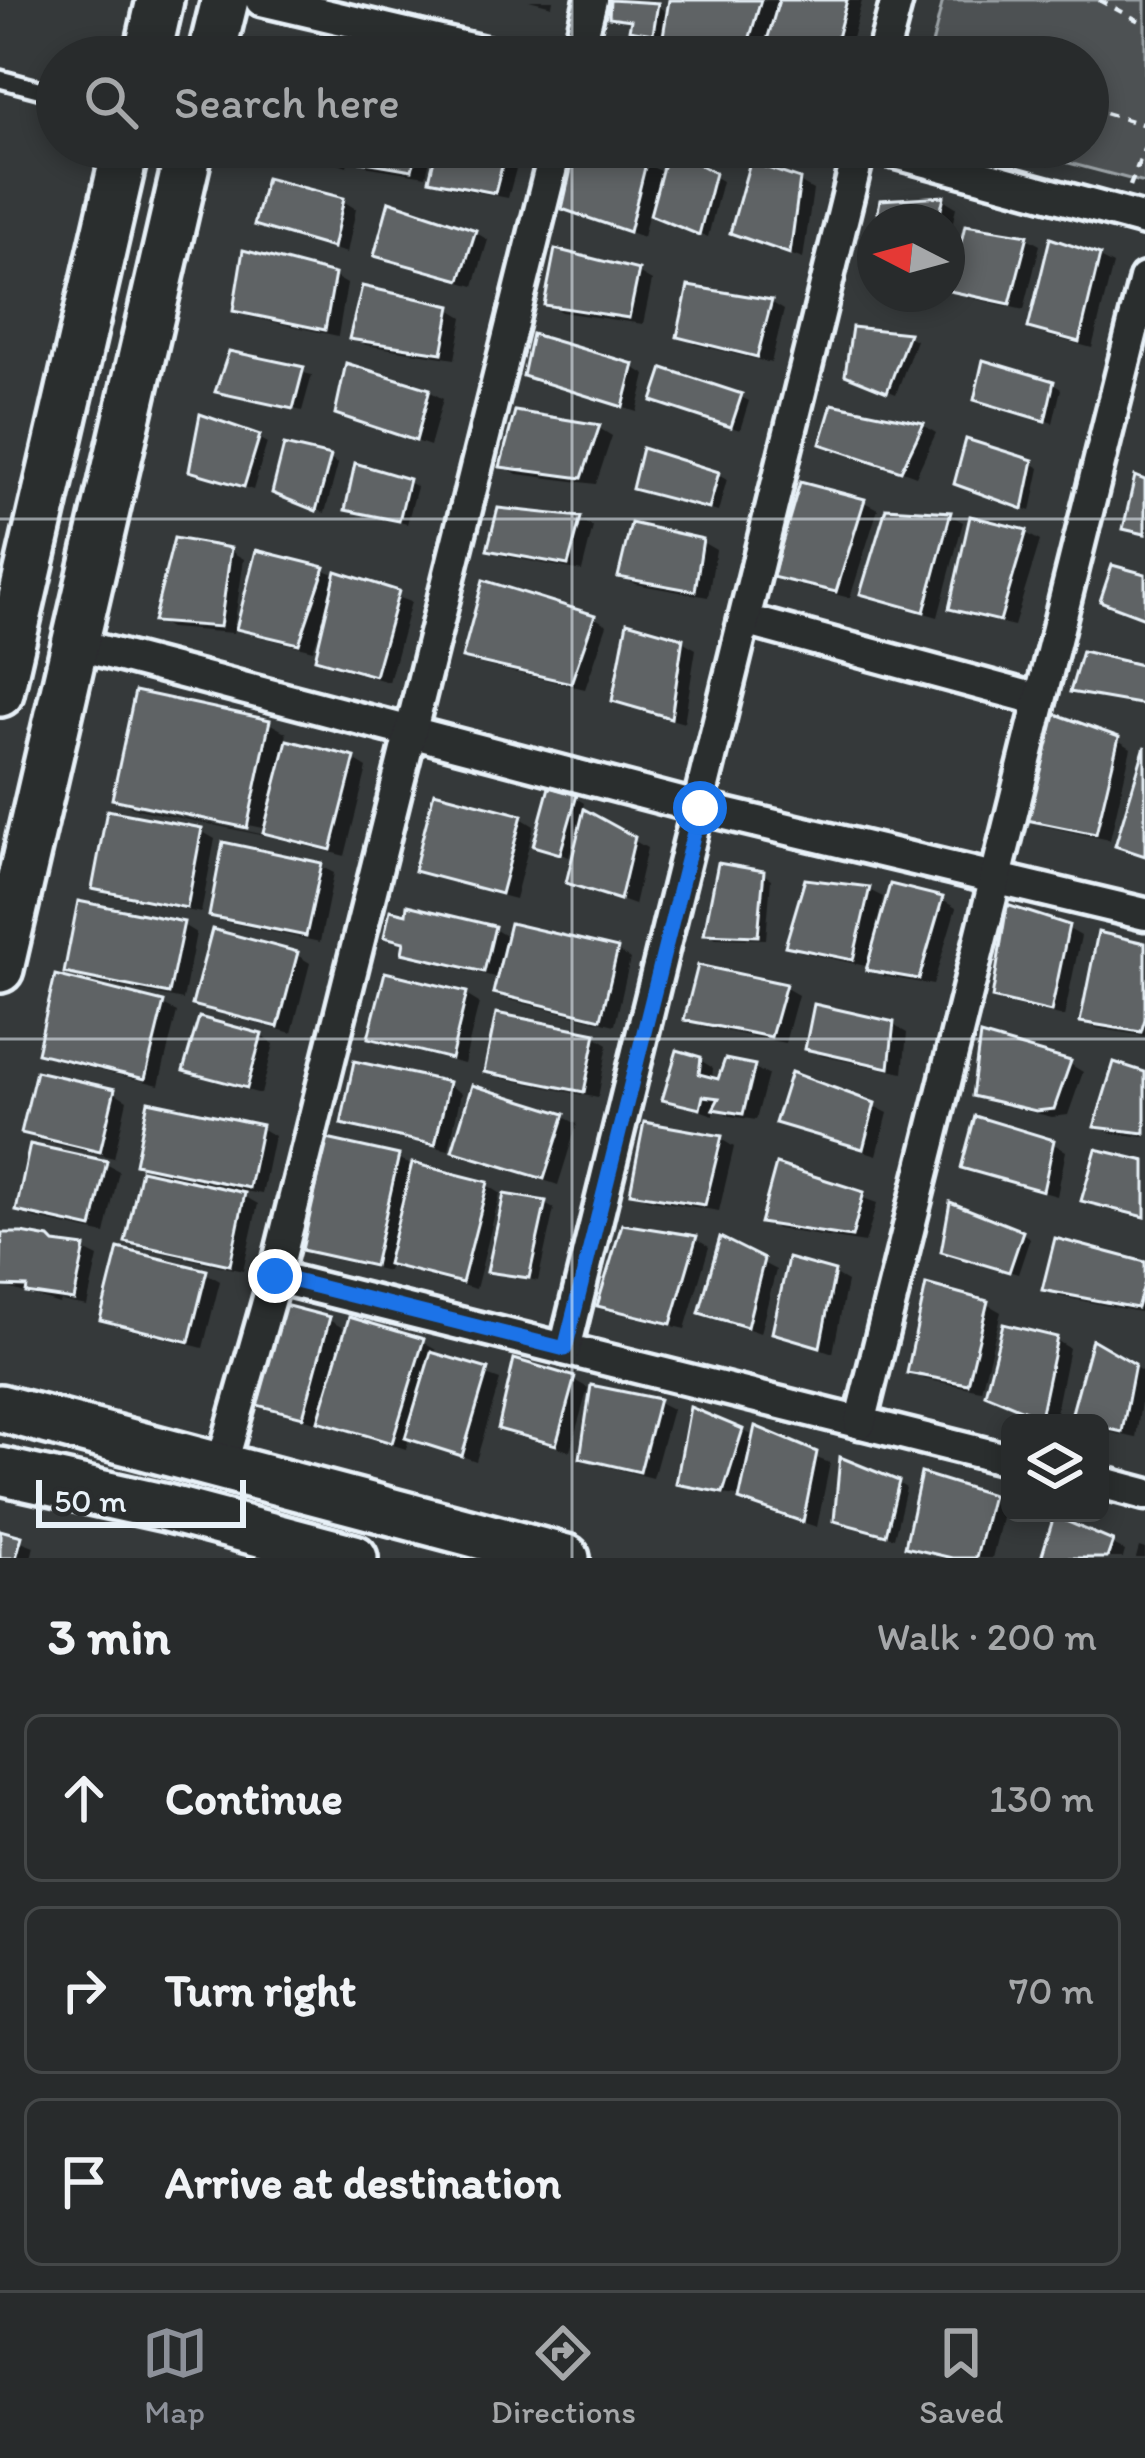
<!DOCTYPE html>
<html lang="en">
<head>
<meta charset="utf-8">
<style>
	:root { --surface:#282b2c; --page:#303334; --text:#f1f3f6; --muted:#a5a7a9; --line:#444748; --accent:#8c9099 }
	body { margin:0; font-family:Itim,sans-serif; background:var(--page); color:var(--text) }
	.controls { position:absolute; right:36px; bottom:36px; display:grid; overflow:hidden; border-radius:18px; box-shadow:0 6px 18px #0003 }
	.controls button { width:108px; height:108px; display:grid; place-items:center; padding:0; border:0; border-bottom:3px solid var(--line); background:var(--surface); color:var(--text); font:60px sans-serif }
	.compass { position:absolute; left:857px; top:204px; width:108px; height:108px; border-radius:50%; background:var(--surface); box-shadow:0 6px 18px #0003; rotate:276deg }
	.scale { position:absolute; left:36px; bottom:30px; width:210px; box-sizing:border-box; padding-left:12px; border:6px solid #e8f1f8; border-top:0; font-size:33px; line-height:42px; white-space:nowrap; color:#e8f1f8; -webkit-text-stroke:9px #2a2d2e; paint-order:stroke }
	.stop { position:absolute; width:36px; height:36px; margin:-27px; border:9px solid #1a73e8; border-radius:50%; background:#fff }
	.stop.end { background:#1a73e8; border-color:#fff; box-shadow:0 3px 12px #0008 }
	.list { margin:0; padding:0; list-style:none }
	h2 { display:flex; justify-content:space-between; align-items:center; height:156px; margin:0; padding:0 48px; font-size:51px }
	h2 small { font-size:39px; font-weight:400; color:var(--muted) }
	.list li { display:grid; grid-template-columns:78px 1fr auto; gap:36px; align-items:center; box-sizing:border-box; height:168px; margin:0 24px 24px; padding:0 24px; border:3px solid var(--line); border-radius:18px }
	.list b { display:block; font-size:45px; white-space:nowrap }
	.list em { font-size:39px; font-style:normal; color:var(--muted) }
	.icon { flex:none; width:66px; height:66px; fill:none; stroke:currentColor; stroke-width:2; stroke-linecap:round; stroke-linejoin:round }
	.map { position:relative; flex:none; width:1145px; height:1558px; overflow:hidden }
	.search { position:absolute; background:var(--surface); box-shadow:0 6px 18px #0003; left:36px; right:36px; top:36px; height:132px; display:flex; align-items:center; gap:30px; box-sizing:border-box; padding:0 42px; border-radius:66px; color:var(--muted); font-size:45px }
	.sheet { height:732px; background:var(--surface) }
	nav { display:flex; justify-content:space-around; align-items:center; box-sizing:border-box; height:168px; border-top:3px solid var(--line); background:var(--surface); font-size:33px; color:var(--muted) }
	nav a { display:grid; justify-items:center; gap:6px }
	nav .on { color:var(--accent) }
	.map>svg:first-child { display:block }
</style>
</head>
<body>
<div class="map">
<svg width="1145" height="1558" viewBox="0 0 1145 1558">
	<rect width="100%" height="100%" fill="#35393a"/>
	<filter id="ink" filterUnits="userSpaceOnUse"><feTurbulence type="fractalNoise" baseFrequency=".00833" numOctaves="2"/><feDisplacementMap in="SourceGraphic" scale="24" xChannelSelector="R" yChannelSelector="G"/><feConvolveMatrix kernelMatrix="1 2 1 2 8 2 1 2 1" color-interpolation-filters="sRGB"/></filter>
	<g filter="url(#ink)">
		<!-- green -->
		<polygon fill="#4d5152" stroke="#9aa1a5" stroke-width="3" points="943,0 1145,0 1145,183 1008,147 1088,147 1088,57 929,57"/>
		<!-- shadow -->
		<g fill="#0007" fill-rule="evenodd">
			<polygon points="529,0 553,0 552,6"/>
			<polygon points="613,0 657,6 670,14 673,0 862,1 847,57 747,57 680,42 662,32 661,37 641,33 632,28 634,22 612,16"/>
			<polygon points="293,147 351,147 347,166"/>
			<polygon points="359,147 433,147 426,176 370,167 357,159"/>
			<polygon points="440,147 522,147 508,198 446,186 433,178"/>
			<polygon points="579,147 609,147 665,173 670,152 722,181 708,237 649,211 643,237 565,208"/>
			<polygon points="799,182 813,190 803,259 748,239"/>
			<polygon points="943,199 956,207 947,251 947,222 879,222"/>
			<polygon points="343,201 356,209 347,253 271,231 257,224"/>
			<polygon points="475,232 488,240 474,286 391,262 378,254"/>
			<polygon points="1027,238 1040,245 1024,310 967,297 953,289"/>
			<polygon points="1099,258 1113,265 1092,348 1045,335 1031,327"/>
			<polygon points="638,273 652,281 643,324 561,312 547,304"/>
			<polygon points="333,276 347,284 338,336 250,317 236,309"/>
			<polygon points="771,302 784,310 771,363 694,344 680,336"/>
			<polygon points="450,309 463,317 455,359 366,345 352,337"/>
			<polygon points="854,330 908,336 916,340 896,394 857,378"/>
			<polygon points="230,355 312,375 302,411 218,390"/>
			<polygon points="633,367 646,375 637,412 540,382 527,374"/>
			<polygon points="1053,384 1061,389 1053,423 977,399"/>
			<polygon points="429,391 443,399 430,446 338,413"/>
			<polygon points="741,397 749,401 740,430 664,405"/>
			<polygon points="834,407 923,425 936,433 916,476 824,442"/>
			<polygon points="518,415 599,428 612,436 596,484 517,474 504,466"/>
			<polygon points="258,438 267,443 253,490 192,470"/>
			<polygon points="330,459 338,464 325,513 284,496"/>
			<polygon points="1031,463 1040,468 1031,511 966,487"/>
			<polygon points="718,474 727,479 718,512 635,487"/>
			<polygon points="408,482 417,487 407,524 349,508"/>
			<polygon points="802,486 864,502 878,509 850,598 789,583 776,575"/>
			<polygon points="950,515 963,522 938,617 878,600 864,593"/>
			<polygon points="973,519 1026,533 1040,541 1014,626 966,615 952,608"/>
			<polygon points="580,520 593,527 582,571 504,556 491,548"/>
			<polygon points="702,542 716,550 708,597 635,584 621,576"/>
			<polygon points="230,551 244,559 233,633 170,628 156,620"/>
			<polygon points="258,553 324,570 411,602 389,682 332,666 319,658 327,621 323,620 313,650 253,635 239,627"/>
			<polygon points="594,617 607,625 585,689 479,664 466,656"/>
			<polygon points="682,641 696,649 684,723 629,707 615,699"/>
			<polygon points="1145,669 1145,707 1074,691"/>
			<path d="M269,723L287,733L285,743L354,760L367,768L345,856L280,839L266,831L265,836L133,808L115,797ZM131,800L262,828L261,834L131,806Z"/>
			<polygon points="1118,740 1131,748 1110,840 1044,826 1030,818"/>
			<polygon points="576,798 584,803 582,811 647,848 634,905 570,882 580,836 575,835 569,857 536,845"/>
			<polygon points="521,818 534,826 515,899 431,877 417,869"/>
			<polygon points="201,831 215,839 201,913 109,895 95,888"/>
			<polygon points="320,866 334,873 320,942 226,922 212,914"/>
			<polygon points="763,874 771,879 766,939 716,938 708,933"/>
			<polygon points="892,888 942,900 956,908 933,985 883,976 870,967 802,952 788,945 869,890 883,897 876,927 881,928"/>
			<polygon points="183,925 196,933 183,1000 81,979 67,971"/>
			<polygon points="1067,928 1081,936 1064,1017 1009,1004 995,996"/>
			<polygon points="494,929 509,938 617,951 630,959 615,1025 510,1000 496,992 499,978 419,959 405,951 407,944 388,935"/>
			<polygon points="1145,946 1145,1036 1096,1028 1083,1020"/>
			<polygon points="297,955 310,963 292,1033 209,1011 196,1004"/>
			<polygon points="784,987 798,995 785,1043 701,1026 688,1018"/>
			<polygon points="466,995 479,1003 464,1064 385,1044 372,1036"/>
			<polygon points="163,1005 177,1012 159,1085 54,1059 40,1051"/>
			<polygon points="893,1025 907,1033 903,1073 822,1056 808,1048"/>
			<polygon points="261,1036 274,1044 261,1094 200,1077 186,1070"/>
			<polygon points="595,1036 608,1044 598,1098 501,1078 487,1070"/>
			<polygon points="983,1039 1070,1064 1083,1072 1068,1115 1052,1117 989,1102 975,1094"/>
			<polygon points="700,1060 713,1068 712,1080 720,1082 727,1063 754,1068 768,1075 756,1120 730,1116 715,1108 713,1115 666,1098"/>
			<polygon points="1145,1075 1145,1137 1111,1133 1098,1125"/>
			<polygon points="448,1085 461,1093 449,1150 358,1130 344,1123"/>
			<polygon points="114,1092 127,1100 114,1158 38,1140 24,1132"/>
			<polygon points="874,1106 888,1113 877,1155 792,1129 779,1121"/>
			<polygon points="564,1117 577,1124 558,1185 456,1150"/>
			<polygon points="261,1128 274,1136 262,1194 232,1189 258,1204 243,1271 142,1248 128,1240 161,1176 138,1163"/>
			<polygon points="721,1139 734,1147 719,1211 647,1199 633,1191"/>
			<polygon points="1052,1143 1066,1151 1057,1196 978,1174 965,1167"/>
			<polygon points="398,1158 413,1167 487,1185 500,1193 476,1289 404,1270 390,1262 388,1271 319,1256 306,1248"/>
			<polygon points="106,1164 119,1171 105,1234 33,1218 19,1210"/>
			<polygon points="1145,1164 1145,1219 1098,1207 1084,1200"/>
			<polygon points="778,1168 877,1203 865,1243 777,1229 764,1221"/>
			<polygon points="545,1204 554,1209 538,1281 490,1270"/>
			<polygon points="1022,1233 1030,1238 1018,1274 944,1251"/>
			<polygon points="4,1236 84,1250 98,1257 87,1306 61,1301 59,1304 0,1285"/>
			<polygon points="696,1239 709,1247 685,1329 614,1312 600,1305"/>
			<polygon points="722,1242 776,1270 760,1333 702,1312"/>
			<polygon points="1145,1265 1145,1313 1058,1296 1045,1288"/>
			<polygon points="206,1273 220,1281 203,1348 117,1326 103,1318"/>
			<polygon points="833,1274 847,1282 833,1353 775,1332"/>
			<polygon points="987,1304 1001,1312 981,1390 924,1379 910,1371"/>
			<polygon points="329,1320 343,1328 338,1345 422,1342 436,1350 434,1356 500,1380 476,1461 409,1438 406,1449 335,1427 318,1418 317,1423 261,1403"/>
			<polygon points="1056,1340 1069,1348 1054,1422 1003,1400"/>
			<polygon points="1094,1344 1145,1373 1136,1438 1100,1430 1100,1423 1081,1423 1074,1419"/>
			<polygon points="574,1380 588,1388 570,1451 515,1435 501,1427"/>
			<polygon points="658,1402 672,1409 653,1478 597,1464 583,1456"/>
			<polygon points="742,1431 830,1463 817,1527 756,1507 737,1496 693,1490 680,1482"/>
			<polygon points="898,1483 906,1488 894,1538 837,1520"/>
			<polygon points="991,1498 1005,1506 992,1558 942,1558 908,1546"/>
			<polygon points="0,1533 34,1546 31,1558 0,1558"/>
			<polygon points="1111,1544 1125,1551 1123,1558 1044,1558"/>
			<polygon points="1139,1547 1145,1549 1145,1558 1136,1558"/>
		</g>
		<!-- building -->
		<g fill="#5f6365" stroke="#e8f1f8" stroke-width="3">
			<polygon points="610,0 658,3 653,34 629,30 631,20 609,17"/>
			<polygon points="669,0 761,0 745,54 663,36"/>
			<polygon points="779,0 847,0 832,57 762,57"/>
			<polygon points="294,147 336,147 334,161"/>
			<polygon points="356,147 418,147 412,170 354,160"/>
			<polygon points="437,147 507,147 495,193 429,180"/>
			<polygon points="576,147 617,147 647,159 629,232 562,209"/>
			<polygon points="668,148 715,173 699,235 650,215"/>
			<polygon points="750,162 800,179 790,254 730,233"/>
			<polygon points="266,178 344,198 333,248 254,225"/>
			<polygon points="944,196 938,222 876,222 880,200"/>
			<polygon points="389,201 476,230 460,280 374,256"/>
			<polygon points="965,225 1028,235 1010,304 950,291"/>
			<polygon points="1050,238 1100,255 1079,342 1028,328"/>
			<polygon points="555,249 639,270 629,318 544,305"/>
			<polygon points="243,250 335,274 325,330 233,311"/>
			<polygon points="362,286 451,306 442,353 349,339"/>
			<polygon points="688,286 772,300 757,357 677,337"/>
			<polygon points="852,327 909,333 887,392 845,375"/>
			<polygon points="532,334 634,364 623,407 523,376"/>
			<polygon points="229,351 304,367 293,409 215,392"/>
			<polygon points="983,360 1054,381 1045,421 974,400"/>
			<polygon points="346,363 430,389 416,441 335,414"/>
			<polygon points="663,368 742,394 731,427 652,401"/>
			<polygon points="832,404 924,423 901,471 820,444"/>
			<polygon points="515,411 600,425 582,478 500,467"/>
			<polygon points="200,414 260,435 244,487 189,471"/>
			<polygon points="966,439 1033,460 1023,509 954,484"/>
			<polygon points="284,445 331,456 316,511 272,493"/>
			<polygon points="642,448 719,472 709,509 632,489"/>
			<polygon points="355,463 409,479 399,521 345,510"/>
			<polygon points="1135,476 1145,480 1145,534 1123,529"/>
			<polygon points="800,482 865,499 836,592 772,577"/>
			<polygon points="498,508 581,517 568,565 487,550"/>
			<polygon points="886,508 951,512 924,612 860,594"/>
			<polygon points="970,516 1027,530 1000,621 949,609"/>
			<polygon points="631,523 703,539 695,591 618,577"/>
			<polygon points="174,538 231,548 220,627 153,622"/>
			<polygon points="256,550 325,567 299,644 236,629"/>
			<polygon points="1112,565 1145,574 1145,618 1100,601"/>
			<polygon points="336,571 399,591 375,676 315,659"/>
			<polygon points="483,580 595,615 571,683 462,658"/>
			<polygon points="627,622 683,638 671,718 612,701"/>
			<polygon points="1082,651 1145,666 1145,705 1070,692"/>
			<polygon points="135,691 270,720 247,828 112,799"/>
			<polygon points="1053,713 1119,737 1096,834 1027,820"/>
			<polygon points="287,740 355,757 331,850 263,833"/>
			<polygon points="1145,746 1145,856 1115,846"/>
			<polygon points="549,787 577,795 560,854 533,846"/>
			<polygon points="434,792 522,815 501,894 414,871"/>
			<polygon points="584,809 635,837 620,900 566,883"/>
			<polygon points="107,810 202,828 187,908 92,889"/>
			<polygon points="223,842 322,863 306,936 209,916"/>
			<polygon points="718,863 764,871 758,936 704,934"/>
			<polygon points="805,879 870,887 853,960 785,946"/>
			<polygon points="890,884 943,897 919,979 866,970"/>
			<polygon points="78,901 184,922 169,994 64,973"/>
			<polygon points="407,905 495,926 484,972 402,953 404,942 384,937 390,910 406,914"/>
			<polygon points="1007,905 1069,925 1051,1012 992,998"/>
			<polygon points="510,923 618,948 601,1019 493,993"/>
			<polygon points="212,929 298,952 278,1027 192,1005"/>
			<polygon points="1098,932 1145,943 1145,1019 1141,1032 1080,1022"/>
			<polygon points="698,965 786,984 771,1037 684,1020"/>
			<polygon points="385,972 467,992 451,1059 368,1038"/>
			<polygon points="55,975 164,1002 145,1079 37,1053"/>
			<polygon points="814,1004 894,1022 889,1068 805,1049"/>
			<polygon points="496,1013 596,1033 584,1092 484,1072"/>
			<polygon points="199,1017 262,1034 247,1088 183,1071"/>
			<polygon points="980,1035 1071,1061 1054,1109 1036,1111 972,1096"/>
			<polygon points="677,1050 701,1057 699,1074 718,1079 725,1059 755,1065 743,1114 713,1109 719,1098 703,1096 700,1109 662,1100"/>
			<polygon points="354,1061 449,1082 435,1145 341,1124"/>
			<polygon points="1114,1062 1145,1072 1145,1133 1094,1127"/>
			<polygon points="36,1071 115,1089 100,1152 21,1133"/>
			<polygon points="791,1072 875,1103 863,1149 775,1123"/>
			<polygon points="472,1085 565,1114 544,1179 452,1151"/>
			<polygon points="148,1101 262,1125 249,1188 135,1164"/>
			<polygon points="975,1116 1054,1140 1043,1191 961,1168"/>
			<polygon points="644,1122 722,1136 705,1205 630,1193"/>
			<polygon points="327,1139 399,1155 374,1266 302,1250"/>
			<polygon points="30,1144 107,1161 92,1228 16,1211"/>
			<polygon points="1096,1149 1145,1161 1145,1217 1081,1201"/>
			<polygon points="412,1163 488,1182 462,1283 387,1264"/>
			<polygon points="776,1164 864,1192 852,1237 760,1223"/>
			<polygon points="141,1170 245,1193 230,1265 125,1242"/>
			<polygon points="504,1194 546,1201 529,1278 487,1272"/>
			<polygon points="950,1202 1023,1231 1009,1272 941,1252"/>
			<polygon points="622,1224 697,1236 671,1324 597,1306"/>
			<polygon points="2,1233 22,1233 49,1238 54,1243 85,1247 74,1300 26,1293 27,1287 0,1286"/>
			<polygon points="720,1237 764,1259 747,1327 699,1313"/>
			<polygon points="1055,1238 1145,1262 1145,1282 1137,1308 1042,1290"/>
			<polygon points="118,1248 207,1270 189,1342 100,1320"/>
			<polygon points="788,1258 835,1271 820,1347 772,1333"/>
			<polygon points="926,1284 988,1301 968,1384 907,1373"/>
			<polygon points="284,1305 330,1317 303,1417 257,1405"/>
			<polygon points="349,1317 424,1339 392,1443 318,1421"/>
			<polygon points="1003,1324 1057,1337 1040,1417 985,1394"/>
			<polygon points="1092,1339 1135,1364 1122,1432 1100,1427 1100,1423 1070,1420"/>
			<polygon points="431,1352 488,1369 462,1456 405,1438"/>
			<polygon points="514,1359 575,1377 556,1445 498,1429"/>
			<polygon points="591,1385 659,1399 640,1472 580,1458"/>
			<polygon points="690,1407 743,1429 723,1493 676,1484"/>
			<polygon points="755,1426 817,1452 803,1522 739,1500"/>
			<polygon points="840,1457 899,1481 886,1535 834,1521"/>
			<polygon points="921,1473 992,1495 976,1558 952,1558 905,1547"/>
			<polygon points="1054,1516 1113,1541 1107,1558 1041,1558"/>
			<polygon points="0,1530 22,1536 16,1558 0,1558"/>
		</g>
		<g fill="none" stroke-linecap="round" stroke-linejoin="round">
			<defs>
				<polyline id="lane" points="0,79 57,94"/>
				<g id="street">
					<polyline points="261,0 505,57"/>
					<polyline points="577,57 591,0"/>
					<polyline points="882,57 897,0"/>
					<polyline points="874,147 1145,220"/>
					<polyline points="745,620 1040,700"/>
					<polyline points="75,644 700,808 1145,914"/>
					<polyline points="275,1277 1010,1460"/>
					<polyline points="565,1349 860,147"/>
					<polyline points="860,1423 1145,279"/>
					<polyline points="221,1467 275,1277 556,147"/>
					<polyline points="1100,1482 1145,1494"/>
				</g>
				<g id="primary">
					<polyline points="147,57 160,0"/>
					<polyline points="211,57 225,0"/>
					<polyline points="0,693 126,147"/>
					<polyline points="0,969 190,147"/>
					<polyline points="0,1408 566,1558"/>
					<polyline points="0,1471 166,1508 354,1558"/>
				</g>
			</defs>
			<!-- lane casing -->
			<use href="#lane" stroke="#e8f1f8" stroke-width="24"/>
			<!-- street casing -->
			<use href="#street" stroke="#e8f1f8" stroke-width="39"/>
			<!-- primary casing -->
			<use href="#primary" stroke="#e8f1f8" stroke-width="54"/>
			<!-- path -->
			<g stroke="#e8f1f8" stroke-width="4.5" stroke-dasharray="9 9" stroke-linecap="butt">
				<polyline points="1099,0 1145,24"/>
				<polyline points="1088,108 1145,125"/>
				<polyline points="1130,186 1145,147"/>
			</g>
			<!-- lane -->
			<use href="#lane" stroke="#2a2d2e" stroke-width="15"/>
			<!-- street -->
			<use href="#street" stroke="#2a2d2e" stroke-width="30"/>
			<!-- primary -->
			<use href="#primary" stroke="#2a2d2e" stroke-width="45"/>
		</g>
	</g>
	<g fill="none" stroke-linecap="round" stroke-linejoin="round" filter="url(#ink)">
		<!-- route -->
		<polyline stroke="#1a73e8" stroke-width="15" points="275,1276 565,1349 700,808"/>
	</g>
	<!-- grid -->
	<path fill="none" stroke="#e8f1f8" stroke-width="3" stroke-opacity="0.55" d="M572,0V57M572,147V1558M0,519H1145M0,1039H1145"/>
</svg>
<div class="controls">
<button><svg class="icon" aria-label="layers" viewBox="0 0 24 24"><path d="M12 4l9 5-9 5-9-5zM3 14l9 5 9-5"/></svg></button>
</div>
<svg class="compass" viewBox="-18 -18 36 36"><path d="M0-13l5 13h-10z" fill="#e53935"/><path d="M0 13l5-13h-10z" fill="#a5a7a9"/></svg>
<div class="scale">50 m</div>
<div class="stop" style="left:700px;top:808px"></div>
<div class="stop end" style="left:275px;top:1276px"></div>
<div class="search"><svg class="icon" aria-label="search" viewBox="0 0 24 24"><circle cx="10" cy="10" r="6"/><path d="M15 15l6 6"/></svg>Search here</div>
</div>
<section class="sheet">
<h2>3 min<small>Walk · 200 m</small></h2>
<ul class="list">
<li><svg class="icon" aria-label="ahead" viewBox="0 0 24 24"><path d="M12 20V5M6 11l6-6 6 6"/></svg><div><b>Continue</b></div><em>130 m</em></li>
<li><svg class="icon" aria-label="right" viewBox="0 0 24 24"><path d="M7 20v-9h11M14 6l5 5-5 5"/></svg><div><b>Turn right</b></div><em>70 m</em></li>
<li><svg class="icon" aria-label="arrive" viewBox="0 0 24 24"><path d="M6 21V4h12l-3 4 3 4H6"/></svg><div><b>Arrive at destination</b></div></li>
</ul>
</section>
<nav>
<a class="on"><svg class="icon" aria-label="map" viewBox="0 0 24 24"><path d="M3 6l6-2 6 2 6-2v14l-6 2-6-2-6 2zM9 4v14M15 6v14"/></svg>Map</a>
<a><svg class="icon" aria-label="directions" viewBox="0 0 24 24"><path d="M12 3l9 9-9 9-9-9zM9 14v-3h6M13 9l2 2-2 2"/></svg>Directions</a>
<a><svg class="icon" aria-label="saved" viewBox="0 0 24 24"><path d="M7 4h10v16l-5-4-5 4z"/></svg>Saved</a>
</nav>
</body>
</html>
